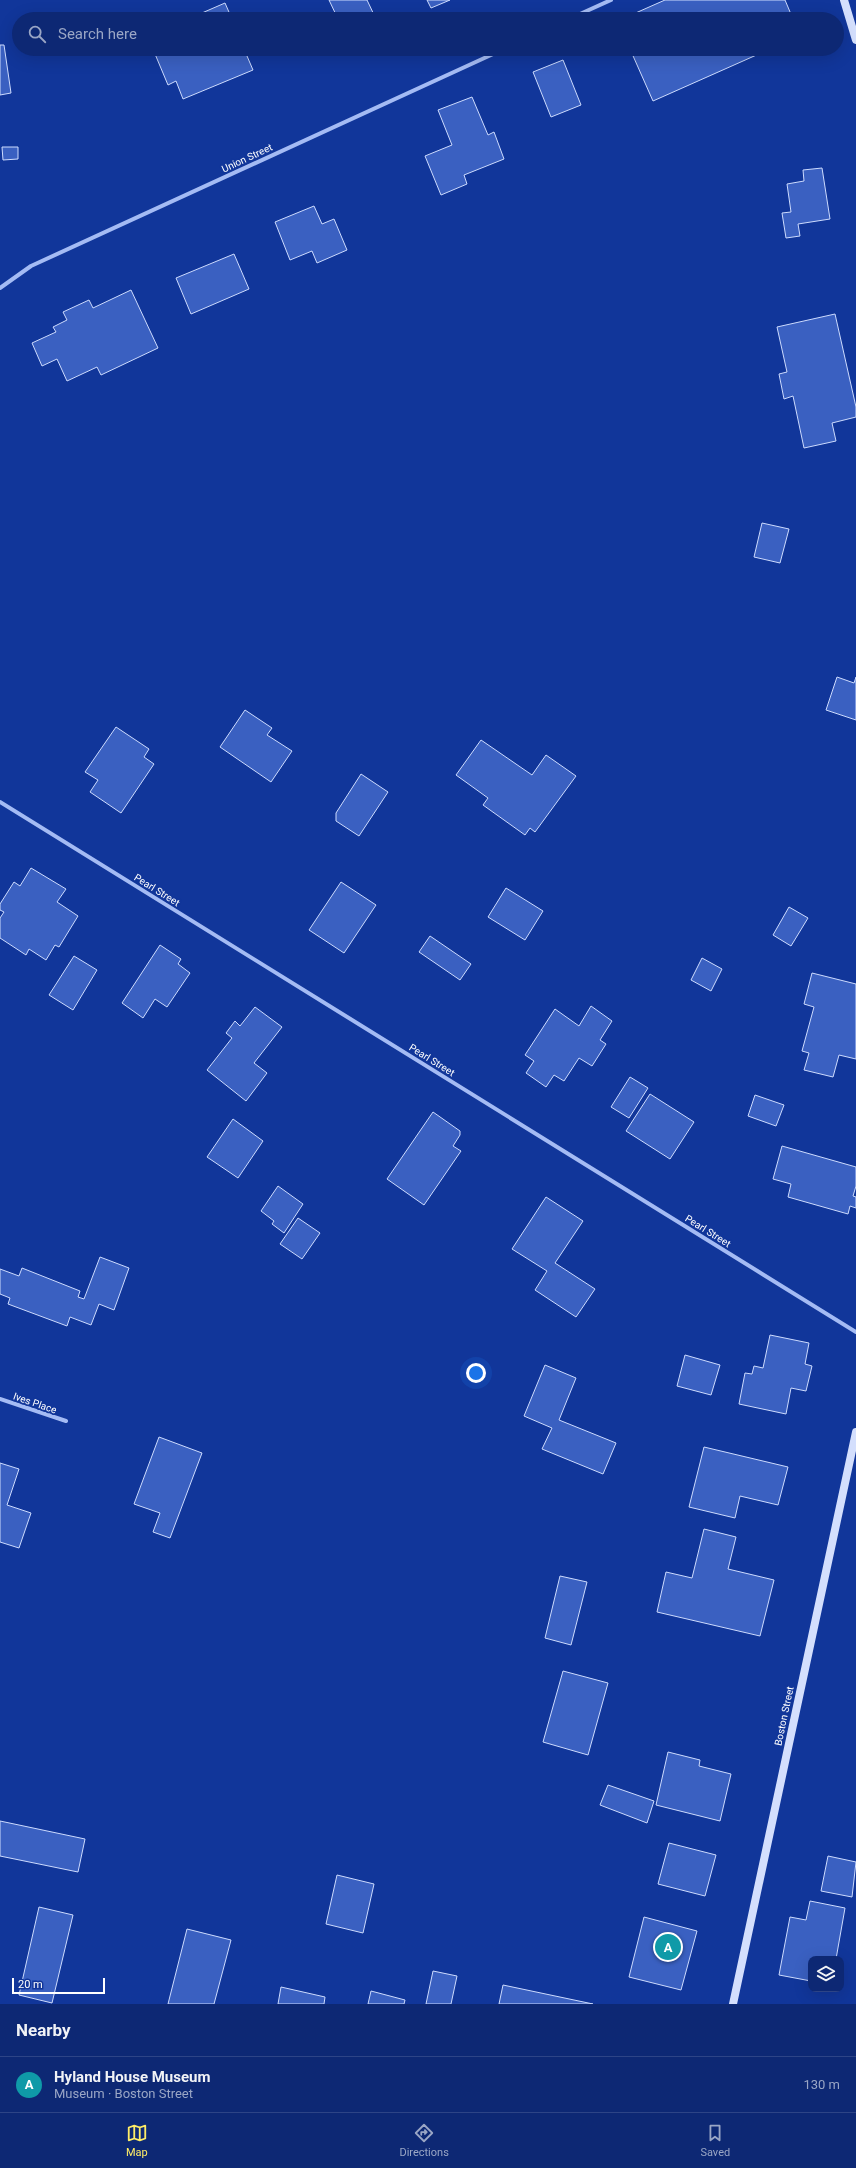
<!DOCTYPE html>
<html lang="en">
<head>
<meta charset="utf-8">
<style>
	:root { --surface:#0d2874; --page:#1b347c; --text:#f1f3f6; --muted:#9aa6c5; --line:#2d4486; --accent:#ffed67 }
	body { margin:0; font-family:Roboto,sans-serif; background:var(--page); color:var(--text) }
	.controls { position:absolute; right:12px; bottom:12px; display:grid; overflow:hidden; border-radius:8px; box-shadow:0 4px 16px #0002 }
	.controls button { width:36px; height:36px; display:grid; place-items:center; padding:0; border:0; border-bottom:1px solid var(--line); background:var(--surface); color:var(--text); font:20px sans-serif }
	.scale { position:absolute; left:12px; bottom:10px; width:93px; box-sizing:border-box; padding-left:4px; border:2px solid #fff; border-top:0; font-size:11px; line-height:14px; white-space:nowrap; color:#fff; -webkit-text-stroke:3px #11369a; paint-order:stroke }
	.you { position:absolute; left:476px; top:1373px; width:14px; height:14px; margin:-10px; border:3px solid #fff; border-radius:50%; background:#1a73e8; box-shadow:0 0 0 6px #1a73e833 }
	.badge { display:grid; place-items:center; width:26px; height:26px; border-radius:50%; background:var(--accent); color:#fff; font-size:13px; font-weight:700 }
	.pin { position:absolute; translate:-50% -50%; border:2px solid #fff; box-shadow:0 1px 4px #0006 }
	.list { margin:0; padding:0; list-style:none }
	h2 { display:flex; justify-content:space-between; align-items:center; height:52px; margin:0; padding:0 16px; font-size:17px }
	h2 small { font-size:13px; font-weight:400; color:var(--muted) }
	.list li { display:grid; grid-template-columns:26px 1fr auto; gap:12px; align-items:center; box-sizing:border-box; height:56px; padding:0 16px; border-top:1px solid var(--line) }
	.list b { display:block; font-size:15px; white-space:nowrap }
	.list p { margin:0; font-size:13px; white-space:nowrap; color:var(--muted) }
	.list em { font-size:13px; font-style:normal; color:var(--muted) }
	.icon { flex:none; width:22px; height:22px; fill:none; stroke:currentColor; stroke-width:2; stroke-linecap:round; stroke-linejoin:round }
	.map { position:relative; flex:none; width:856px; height:2004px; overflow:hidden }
	.search { position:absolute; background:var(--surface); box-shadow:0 4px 16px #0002; left:12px; right:12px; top:12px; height:44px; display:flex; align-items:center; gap:10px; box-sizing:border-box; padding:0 14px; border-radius:22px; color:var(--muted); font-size:15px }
	.sheet { height:108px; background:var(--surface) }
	nav { display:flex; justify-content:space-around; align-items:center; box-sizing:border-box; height:56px; border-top:1px solid var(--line); background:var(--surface); font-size:11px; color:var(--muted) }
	nav a { display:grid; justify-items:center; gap:2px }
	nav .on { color:var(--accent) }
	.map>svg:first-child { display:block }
</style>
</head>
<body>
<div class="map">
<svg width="856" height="2004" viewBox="0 0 856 2004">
	<rect width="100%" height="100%" fill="#11369a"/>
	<!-- building -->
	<g fill="#3a60c1" stroke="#cddbfe">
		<polygon points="329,0 367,0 376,19 338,19"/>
		<polygon points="427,0 450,0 431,8"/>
		<polygon points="665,0 785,0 793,19 622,19"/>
		<polygon points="225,3 232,19 188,19"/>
		<polygon points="0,45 4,45 11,93 0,95"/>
		<polygon points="162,49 244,49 253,70 183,99 176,81 168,85 155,54 163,51"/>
		<polygon points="630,49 770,49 653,101"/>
		<polygon points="563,60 581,105 551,117 533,72"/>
		<polygon points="472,97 488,135 494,132 504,159 464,175 467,184 441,195 425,156 452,145 438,110"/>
		<polygon points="2,147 18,147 18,159 3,160"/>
		<polygon points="822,168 830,219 798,224 800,236 786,238 782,213 791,212 787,184 804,181 803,170"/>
		<polygon points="314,206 322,224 334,219 347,250 317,263 312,251 290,260 275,222"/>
		<polygon points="234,254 249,289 191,314 176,278"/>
		<polygon points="131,290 158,348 101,375 97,367 67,381 57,359 42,366 32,343 56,332 53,327 67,320 63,312 89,300 93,308"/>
		<polygon points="835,314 856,407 856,417 832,423 836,441 804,448 793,396 784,399 779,374 787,372 777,327"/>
		<polygon points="762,523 789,529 780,563 754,557"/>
		<polygon points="837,677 854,683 856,677 856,720 826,710"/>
		<polygon points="245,710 272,728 267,735 292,751 271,782 220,747"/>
		<polygon points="116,727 149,749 144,757 154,764 121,813 90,792 98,780 85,772"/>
		<polygon points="481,740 532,775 546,755 576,776 535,832 530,828 525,835 483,805 488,798 456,775"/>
		<polygon points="361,774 388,792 359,836 336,821 336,813"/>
		<polygon points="31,868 66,889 57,902 78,916 59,947 55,945 46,960 29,949 26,955 0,938 0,918 4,912 0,910 0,904 14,882 20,886"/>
		<polygon points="341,882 376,905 344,953 309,930"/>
		<polygon points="506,888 543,911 525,940 488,917"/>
		<polygon points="789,907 808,918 791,946 773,935"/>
		<polygon points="430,936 471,964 460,980 419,952"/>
		<polygon points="160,945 181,959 178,964 190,973 167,1007 155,999 143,1018 122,1003"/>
		<polygon points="74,956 97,970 73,1010 49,995"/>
		<polygon points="702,958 722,969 711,991 691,980"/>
		<polygon points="812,973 856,984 856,1059 839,1055 833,1077 804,1070 809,1053 802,1051 814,1007 804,1004"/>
		<polygon points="591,1006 612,1021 600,1040 606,1044 592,1066 579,1058 564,1081 554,1075 546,1087 526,1073 534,1061 525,1055 555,1009 579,1026"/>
		<polygon points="255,1007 282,1027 254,1063 267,1073 246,1101 207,1070 232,1038 226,1033 235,1021 240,1026"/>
		<polygon points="630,1077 648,1088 629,1118 611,1107"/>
		<polygon points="650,1094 694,1122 670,1159 626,1131"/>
		<polygon points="755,1095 784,1105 776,1126 748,1116"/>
		<polygon points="433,1112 460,1131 460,1135 453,1146 461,1151 424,1205 387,1179"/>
		<polygon points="233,1119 263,1141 238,1178 207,1157"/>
		<polygon points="782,1146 856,1167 856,1186 853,1196 856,1197 856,1208 850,1206 848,1214 788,1197 791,1184 773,1179"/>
		<polygon points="278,1186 303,1204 284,1233 272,1224 274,1221 261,1211"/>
		<polygon points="546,1197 583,1221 555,1263 595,1289 576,1317 535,1290 547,1271 512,1249"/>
		<polygon points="298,1218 320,1233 302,1259 280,1244"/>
		<polygon points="100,1257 129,1268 114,1310 99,1304 91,1325 70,1317 67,1326 8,1304 10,1298 0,1294 0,1269 19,1276 22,1268 80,1291 78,1297 84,1299"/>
		<polygon points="770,1335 809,1343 805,1364 812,1366 806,1391 791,1388 786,1414 739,1404 745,1373 752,1374 754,1366 763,1368"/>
		<polygon points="685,1355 720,1365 711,1395 677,1386"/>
		<polygon points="545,1365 576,1378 559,1420 616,1443 603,1474 542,1449 552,1428 524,1416"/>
		<polygon points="159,1437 202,1453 170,1538 153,1532 160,1513 134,1504"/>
		<polygon points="704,1447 788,1467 778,1505 740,1496 735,1518 689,1507"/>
		<polygon points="0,1463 19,1469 7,1505 31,1513 19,1548 0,1542"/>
		<polygon points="704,1529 736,1537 728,1569 774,1580 760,1636 657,1612 666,1572 692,1578"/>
		<polygon points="560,1576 587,1582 571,1645 545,1638"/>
		<polygon points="563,1671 608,1683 588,1755 543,1742"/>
		<polygon points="668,1752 700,1760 699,1766 731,1774 720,1821 656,1805"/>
		<polygon points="608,1785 654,1801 647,1823 600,1805"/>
		<polygon points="0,1821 85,1839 78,1872 0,1856"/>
		<polygon points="669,1843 716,1855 705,1896 658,1884"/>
		<polygon points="828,1856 856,1862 852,1897 821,1891"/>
		<polygon points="337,1875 374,1884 363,1933 326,1924"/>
		<polygon points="810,1901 845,1908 836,1959 811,1959 811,1981 779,1975 790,1917 806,1920"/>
		<polygon points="39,1907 73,1915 52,2003 19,1995"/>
		<polygon points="644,1917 697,1931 681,1990 629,1977"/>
		<polygon points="187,1929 231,1940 214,2004 168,2004"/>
		<polygon points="433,1971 457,1976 451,2004 426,2004"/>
		<polygon points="503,1985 593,2004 499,2004"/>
		<polygon points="281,1987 325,1997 324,2004 278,2004"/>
		<polygon points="371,1991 405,2000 404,2004 368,2004"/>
	</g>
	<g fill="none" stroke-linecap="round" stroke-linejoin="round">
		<!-- street -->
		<g stroke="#a4bbf4" stroke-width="4">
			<polyline points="569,19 611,0"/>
			<polyline points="0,288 31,266 504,49"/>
			<polyline points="0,802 856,1332"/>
			<polyline points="0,1399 66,1421"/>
		</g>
		<!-- secondary -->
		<g stroke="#d4dffd" stroke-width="8">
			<polyline points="844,0 856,40"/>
			<polyline points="733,2004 856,1432"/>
		</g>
	</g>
	<g text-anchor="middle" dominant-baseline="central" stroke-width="3.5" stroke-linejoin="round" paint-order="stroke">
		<!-- street labels -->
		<g font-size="10" fill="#fff" stroke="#11369a">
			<text transform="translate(247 158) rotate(-25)">Union Street</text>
			<text transform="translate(157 890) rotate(32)">Pearl Street</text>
			<text transform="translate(432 1060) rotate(32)">Pearl Street</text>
			<text transform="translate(708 1231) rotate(32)">Pearl Street</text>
			<text transform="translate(35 1403) rotate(19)">Ives Place</text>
			<text transform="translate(784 1716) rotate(-78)">Boston Street</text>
		</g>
	</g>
</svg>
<div class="controls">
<button><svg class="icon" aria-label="layers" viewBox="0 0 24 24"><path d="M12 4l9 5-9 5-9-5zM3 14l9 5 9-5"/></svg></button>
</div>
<div class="scale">20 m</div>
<div class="you"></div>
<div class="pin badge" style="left:668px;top:1947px;background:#0f9aa8">A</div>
<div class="search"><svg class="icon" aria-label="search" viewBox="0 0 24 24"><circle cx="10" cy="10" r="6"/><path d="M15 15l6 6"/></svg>Search here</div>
</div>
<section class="sheet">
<h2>Nearby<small></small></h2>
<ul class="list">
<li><span class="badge" style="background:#0f9aa8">A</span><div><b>Hyland House Museum</b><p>Museum · Boston Street</p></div><em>130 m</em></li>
</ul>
</section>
<nav>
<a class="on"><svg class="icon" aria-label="map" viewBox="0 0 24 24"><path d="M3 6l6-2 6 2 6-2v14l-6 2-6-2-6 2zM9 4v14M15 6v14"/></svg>Map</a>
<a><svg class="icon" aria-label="directions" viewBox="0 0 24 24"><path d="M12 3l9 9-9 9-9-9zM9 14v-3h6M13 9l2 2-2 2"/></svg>Directions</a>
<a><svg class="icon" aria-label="saved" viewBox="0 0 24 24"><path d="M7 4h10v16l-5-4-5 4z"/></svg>Saved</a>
</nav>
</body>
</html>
